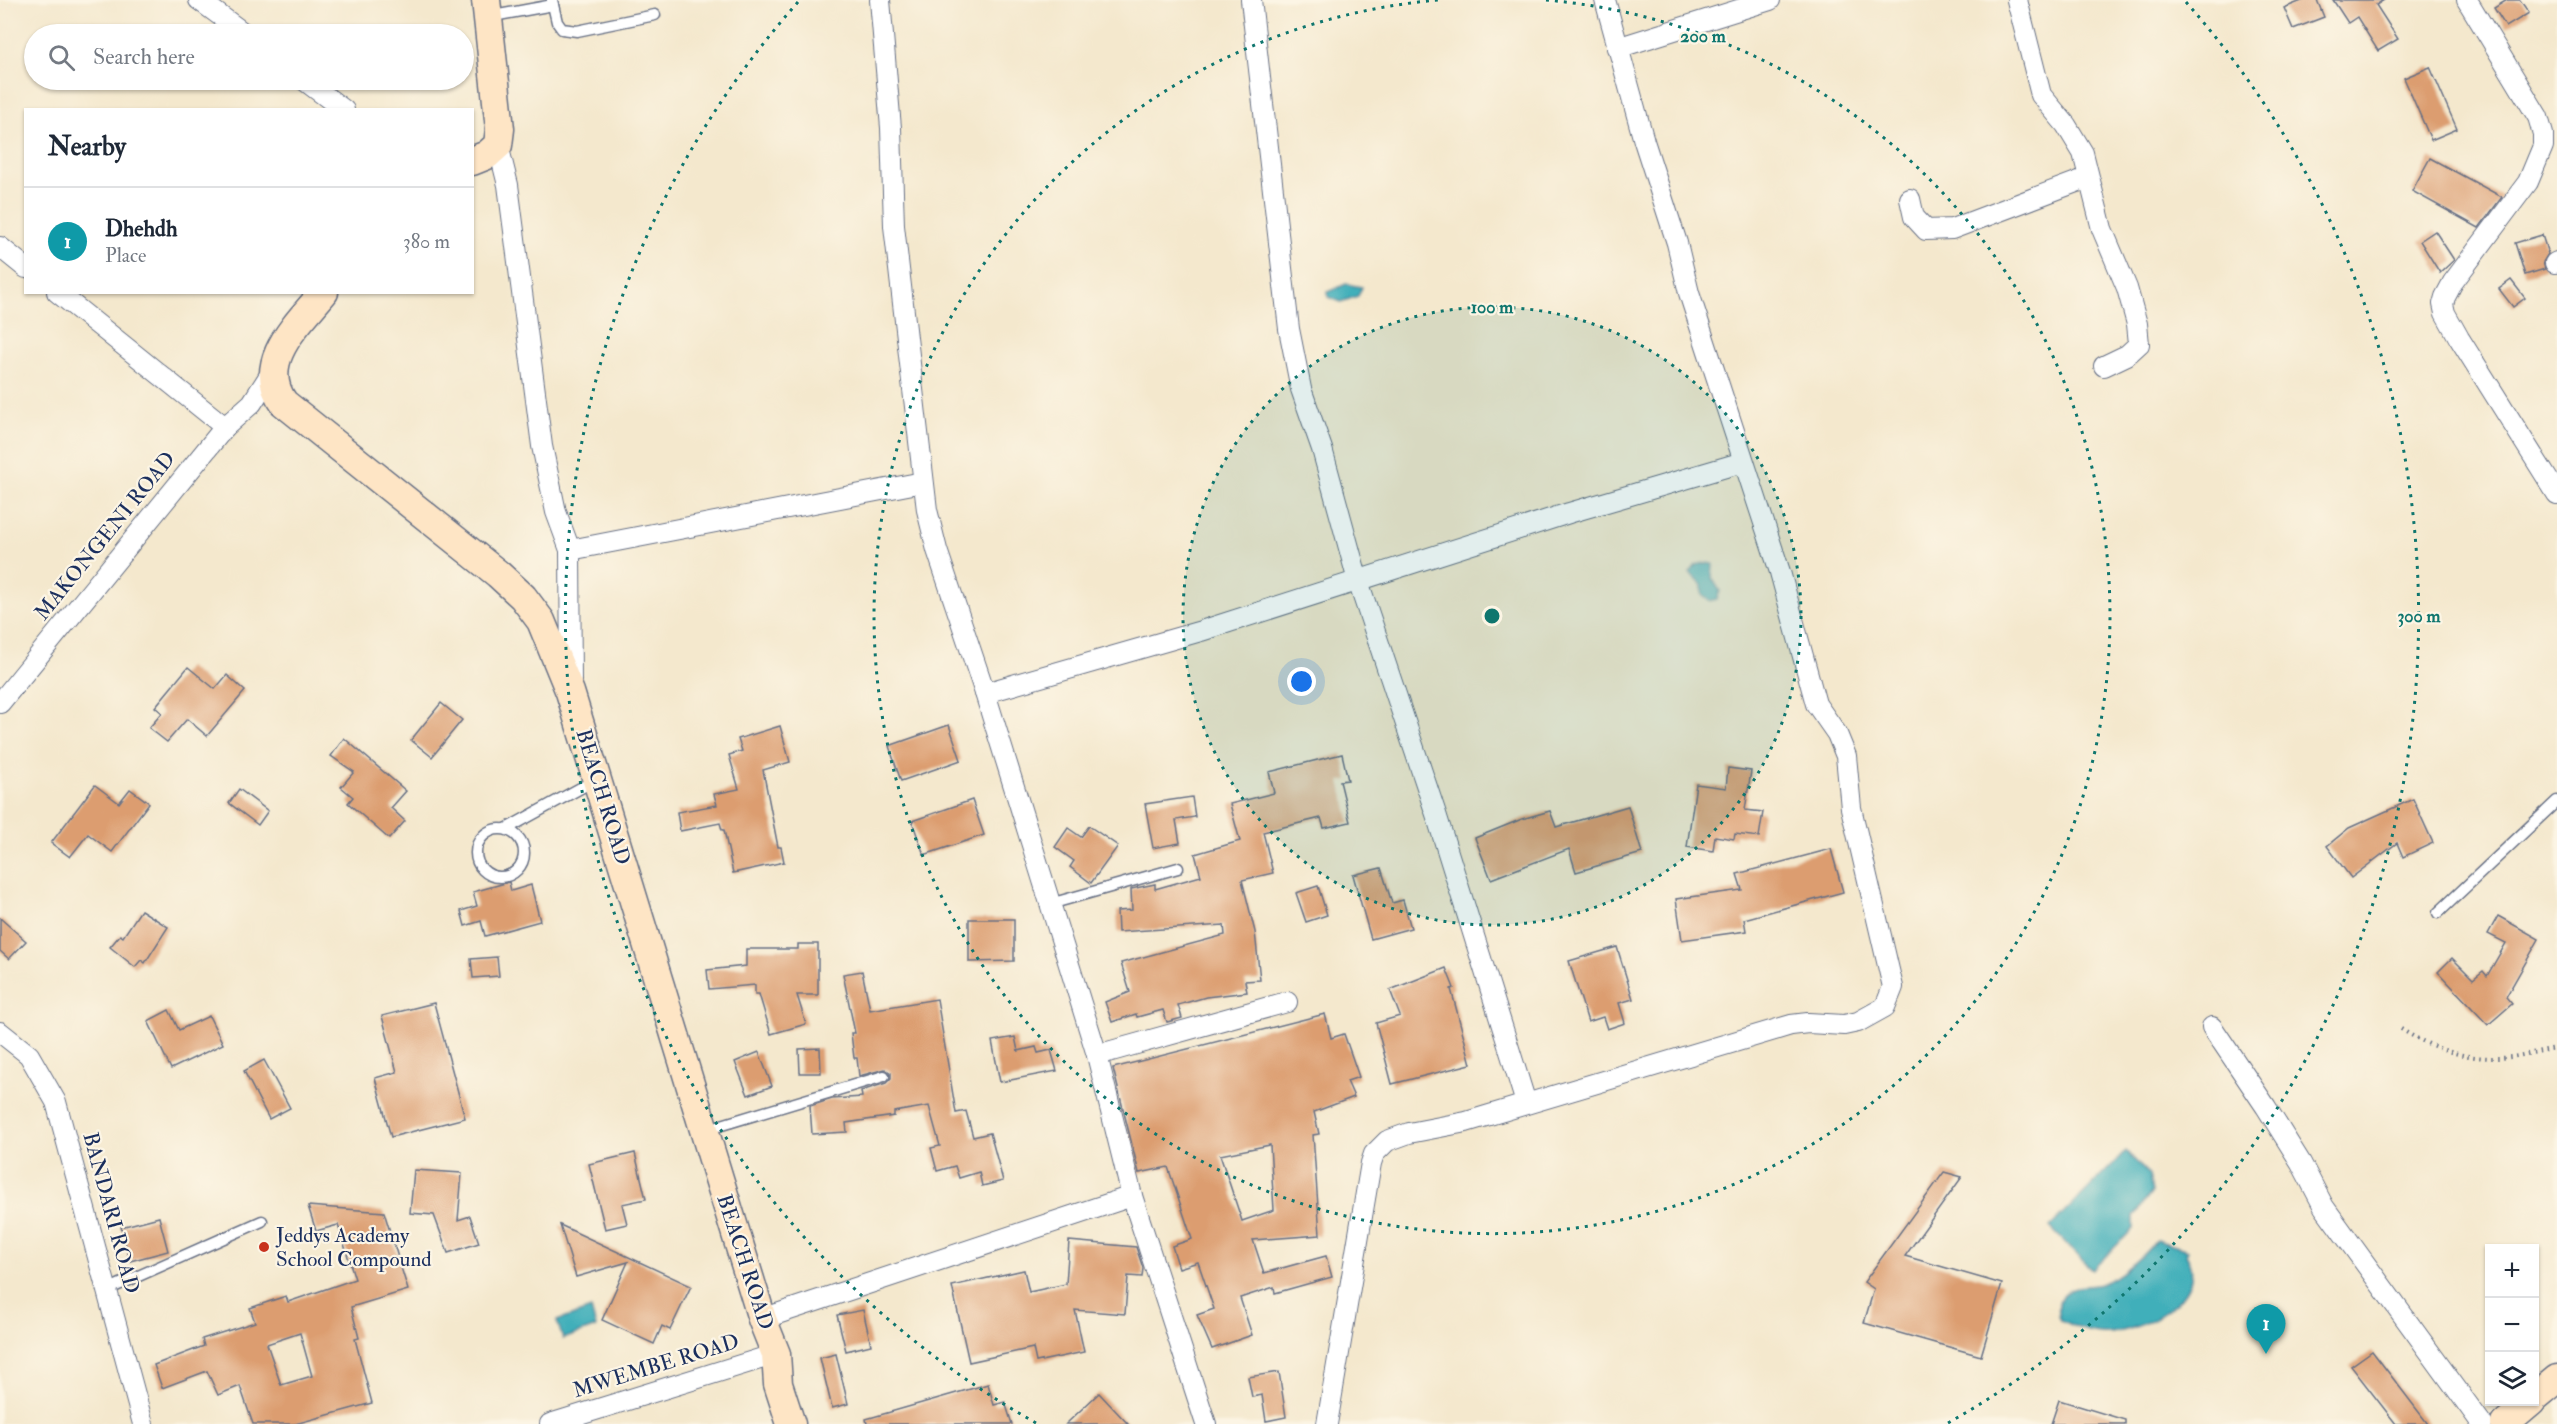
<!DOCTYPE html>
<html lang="en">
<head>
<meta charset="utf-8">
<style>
	:root { --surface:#fff; --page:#f2f2f3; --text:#1f2937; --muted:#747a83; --line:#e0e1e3; --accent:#111827 }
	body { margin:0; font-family:"IM FELL Double Pica",serif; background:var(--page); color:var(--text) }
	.controls { position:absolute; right:18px; bottom:18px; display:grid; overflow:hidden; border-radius:0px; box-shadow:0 2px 4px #0004 }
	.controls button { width:54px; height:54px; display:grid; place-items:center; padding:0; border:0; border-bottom:2px solid var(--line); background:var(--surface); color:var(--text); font:30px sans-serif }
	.you { position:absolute; left:1302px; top:682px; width:21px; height:21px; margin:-15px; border:4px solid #fff; border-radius:50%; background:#1a73e8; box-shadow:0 0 0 9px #1a73e833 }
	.badge { display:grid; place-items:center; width:39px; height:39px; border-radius:50%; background:var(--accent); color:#fff; font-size:20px; font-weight:700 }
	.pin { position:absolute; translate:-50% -50px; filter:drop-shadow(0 2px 3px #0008) }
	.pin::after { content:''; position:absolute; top:32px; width:21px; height:18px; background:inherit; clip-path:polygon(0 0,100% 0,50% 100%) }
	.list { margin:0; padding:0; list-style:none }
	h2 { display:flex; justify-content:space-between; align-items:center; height:78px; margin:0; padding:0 24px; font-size:26px }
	h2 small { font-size:20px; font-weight:400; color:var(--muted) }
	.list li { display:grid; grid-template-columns:39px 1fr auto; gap:18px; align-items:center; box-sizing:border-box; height:108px; padding:0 24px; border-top:2px solid var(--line) }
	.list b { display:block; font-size:22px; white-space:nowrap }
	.list p { margin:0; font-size:20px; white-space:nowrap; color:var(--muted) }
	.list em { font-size:20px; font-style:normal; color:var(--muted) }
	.icon { flex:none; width:33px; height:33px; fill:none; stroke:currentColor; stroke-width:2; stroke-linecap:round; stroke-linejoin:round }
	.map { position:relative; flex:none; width:2557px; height:1424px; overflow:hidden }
	.search { position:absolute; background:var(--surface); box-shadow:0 2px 4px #0004; left:24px; top:24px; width:450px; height:66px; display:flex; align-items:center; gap:15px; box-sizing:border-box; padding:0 21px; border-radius:33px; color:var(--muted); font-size:22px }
	.panel { position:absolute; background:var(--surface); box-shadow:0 2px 4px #0004; left:24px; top:108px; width:450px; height:186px; border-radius:0px }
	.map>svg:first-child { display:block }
</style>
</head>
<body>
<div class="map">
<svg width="2557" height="1424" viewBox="0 0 2557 1424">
	<rect width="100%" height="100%" fill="#fcf5e5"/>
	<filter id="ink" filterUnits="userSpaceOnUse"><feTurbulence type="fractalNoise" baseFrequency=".0167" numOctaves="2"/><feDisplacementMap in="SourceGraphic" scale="12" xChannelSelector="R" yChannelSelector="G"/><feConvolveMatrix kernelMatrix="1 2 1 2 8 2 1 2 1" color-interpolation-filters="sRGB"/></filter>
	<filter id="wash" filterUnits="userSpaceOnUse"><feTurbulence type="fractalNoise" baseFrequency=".008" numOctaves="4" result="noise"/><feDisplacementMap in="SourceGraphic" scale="24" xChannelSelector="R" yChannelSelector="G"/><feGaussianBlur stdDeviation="1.35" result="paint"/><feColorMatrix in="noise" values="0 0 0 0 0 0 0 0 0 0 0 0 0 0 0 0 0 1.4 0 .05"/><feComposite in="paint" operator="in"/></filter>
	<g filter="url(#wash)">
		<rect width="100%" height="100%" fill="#f4e8cd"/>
		<!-- water -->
		<g fill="#3fafba" stroke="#2d6f8c" stroke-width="1.5">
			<polygon points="1346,284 1362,287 1358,296 1341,302 1328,297 1328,292"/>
			<polygon points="1704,563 1713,564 1712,578 1720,591 1717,599 1709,601 1702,595 1702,585 1690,573 1696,565"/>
			<polygon points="2126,1151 2149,1175 2152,1192 2134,1217 2134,1228 2092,1270 2050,1227"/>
			<path d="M2156,1240L2188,1250L2186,1254C2213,1297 2136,1336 2100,1333C2086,1332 2073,1326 2060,1320C2058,1311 2057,1301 2064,1293C2073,1284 2088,1288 2100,1284C2118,1278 2145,1255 2156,1240Z"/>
			<polygon points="591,1309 596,1327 563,1339 557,1321"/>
		</g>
		<g id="blocks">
			<!-- building -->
			<g fill="#dc9d6f" fill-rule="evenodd">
				<polygon points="2304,0 2317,0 2324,17 2293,29 2284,8"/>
				<polygon points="2333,0 2384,0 2376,5 2398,39 2378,51 2357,17 2348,23"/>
				<polygon points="2507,0 2520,0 2529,13 2506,27 2494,8"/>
				<polygon points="2430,67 2457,129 2431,140 2404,78"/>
				<polygon points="2430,158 2502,197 2479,228 2412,191"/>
				<polygon points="2435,231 2454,260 2440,273 2420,241"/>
				<polygon points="2542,235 2548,254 2543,262 2545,269 2525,275 2515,243"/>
				<polygon points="2511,280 2525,298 2513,307 2499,289"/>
				<polygon points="188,667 215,689 227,675 245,691 207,736 187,719 167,742 149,728 162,713 155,707"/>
				<polygon points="441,703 462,720 432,757 411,740"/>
				<polygon points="949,725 961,760 901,781 889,746"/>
				<polygon points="780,726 790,762 763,770 778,847 781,847 784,862 733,873 724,830 722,830 720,823 680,831 677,812 717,805 714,794 739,789 729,755 742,751 738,739"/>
				<polygon points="344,738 406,791 391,808 405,821 389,839 348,803 353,797 341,787 354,772 331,756"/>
				<polygon points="1342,754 1348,780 1340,781 1350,822 1324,828 1321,818 1263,832 1273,873 1242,880 1255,932 1260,980 1245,981 1247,992 1206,997 1178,1005 1182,1018 1167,1022 1163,1010 1137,1017 1136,1014 1112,1022 1105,1002 1130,992 1121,963 1225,935 1224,925 1118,932 1117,911 1132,910 1131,889 1155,884 1155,889 1201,876 1195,854 1240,841 1230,804 1274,793 1269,772"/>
				<polygon points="1728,768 1751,771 1745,810 1763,812 1759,837 1735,834 1734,839 1715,836 1713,851 1687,847 1696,784 1726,788"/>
				<polygon points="95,785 119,803 130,789 149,803 112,852 88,834 70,857 51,843"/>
				<polygon points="239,789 268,811 258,825 229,803"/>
				<polygon points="1192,797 1195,817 1176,820 1180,843 1153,848 1145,804"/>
				<polygon points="2413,799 2433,843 2403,857 2397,843 2351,878 2327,846 2349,828"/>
				<polygon points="972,800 984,835 924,855 912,821"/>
				<polygon points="1628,806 1642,853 1576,872 1569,849 1491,879 1475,838 1522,819 1550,811 1556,827"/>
				<polygon points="1089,826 1118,846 1091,883 1070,867 1074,861 1055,847 1068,828 1081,837"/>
				<polygon points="1831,849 1843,892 1744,919 1746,931 1682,940 1676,899 1742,890 1737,874"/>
				<polygon points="1381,868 1392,903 1403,900 1411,928 1371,939 1353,875"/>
				<polygon points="509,882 511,891 531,885 540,921 485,936 481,921 465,926 461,911 477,906 473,892"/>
				<polygon points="1318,886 1327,915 1306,922 1296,893"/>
				<polygon points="141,910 168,927 145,963 141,960 135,967 110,947 120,935 123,937"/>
				<polygon points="2498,916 2539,939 2506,997 2512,1004 2488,1025 2438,972 2452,958 2473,979 2483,971 2487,976 2506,943 2488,934"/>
				<polygon points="0,918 26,941 9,959 0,951"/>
				<polygon points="969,919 1014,919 1014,961 969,962"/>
				<polygon points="798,944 818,944 818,995 797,995 806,1024 771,1034 759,994 755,994 755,985 709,989 707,970 746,966 746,949 798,949"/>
				<polygon points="1617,947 1633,999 1619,1003 1625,1023 1607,1029 1603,1017 1588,1022 1569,961"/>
				<polygon points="497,957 499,976 473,978 471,959"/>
				<polygon points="1446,968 1454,988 1451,989 1471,1064 1392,1084 1376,1023 1400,1016 1390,990"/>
				<polygon points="862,971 870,1010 937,999 956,1113 966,1111 973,1137 990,1133 1003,1181 982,1186 979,1172 959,1178 955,1166 937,1171 931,1148 940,1146 929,1106 894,1112 894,1116 846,1123 847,1132 812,1134 810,1106 832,1099 862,1097 861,1091 886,1083 891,1078 891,1073 885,1069 859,1076 857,1058 854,1058 851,1033 855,1033 843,974"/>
				<polygon points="434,1003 465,1118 391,1137 375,1078 397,1072 382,1016"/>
				<polygon points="169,1010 179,1030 209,1016 223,1044 171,1069 148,1021"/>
				<path d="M1325,1014L1331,1038L1344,1034L1359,1077L1347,1081L1354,1097L1314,1112L1319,1134L1313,1135L1320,1235L1253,1240L1264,1273L1326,1256L1332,1277L1275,1293L1274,1287L1240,1298L1252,1335L1212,1349L1197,1315L1214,1309L1198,1262L1179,1268L1172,1246L1192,1239L1168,1167L1139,1173L1113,1068ZM1270,1145L1274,1210L1242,1221L1220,1155Z"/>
				<polygon points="1015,1037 1018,1051 1036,1047 1038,1053 1051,1050 1057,1071 1000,1082 992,1041"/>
				<polygon points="820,1048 821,1073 800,1073 799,1049"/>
				<polygon points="759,1052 772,1086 748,1095 735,1062"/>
				<polygon points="264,1060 290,1108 269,1119 244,1071"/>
				<polygon points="635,1153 646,1199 622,1204 627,1224 605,1229 589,1164"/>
				<polygon points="414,1170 462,1173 458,1220 470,1216 479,1243 448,1253 434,1215 410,1213"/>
				<polygon points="1944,1172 1962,1177 1905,1256 2002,1284 1981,1356 1864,1323 1874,1289 1864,1282"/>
				<path d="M308,1206L384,1212L408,1290L351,1307L359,1338L355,1339L372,1403L295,1424H253L240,1386L218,1395L207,1371L162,1388L154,1365L204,1346L202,1339L255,1322L250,1308L286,1296L288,1302L355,1279L338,1225L316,1231ZM300,1333L312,1376L281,1385L267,1344Z"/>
				<polygon points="159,1217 168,1251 130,1261 121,1227"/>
				<polygon points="560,1225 691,1286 670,1330 662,1326 654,1344 602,1320 628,1262 576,1277"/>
				<polygon points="1069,1241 1136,1247 1143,1268 1142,1277 1128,1276 1125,1314 1075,1310 1084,1352 1036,1362 1033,1348 969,1362 952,1286 1024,1270 1029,1292 1066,1284"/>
				<polygon points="863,1310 871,1345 846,1351 837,1315"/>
				<polygon points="2372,1351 2428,1424 2396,1424 2351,1366"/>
				<polygon points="836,1354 848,1404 832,1408 820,1358"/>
				<polygon points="1279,1372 1286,1417 1266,1421 1262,1395 1252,1397 1248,1377"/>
				<polygon points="988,1384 994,1405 1005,1402 1012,1424 867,1424 866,1419"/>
				<polygon points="1099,1393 1128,1424 1066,1424"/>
				<polygon points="2059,1400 2125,1420 2125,1424 2051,1424"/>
			</g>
		</g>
	</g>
	<g filter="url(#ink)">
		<use href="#blocks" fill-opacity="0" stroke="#677085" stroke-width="1.5"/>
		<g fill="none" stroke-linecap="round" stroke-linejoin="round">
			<defs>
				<g id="service">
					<polyline points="553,5 557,22 562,29 577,31 655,15"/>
					<polyline points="488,17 553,5 552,0"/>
					<polyline points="506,829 597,779"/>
					<circle cx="500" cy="853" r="24"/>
					<polyline points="1050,904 1178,868"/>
					<polyline points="2438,913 2557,801"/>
					<polyline points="705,1130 884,1076"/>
					<polyline points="107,1290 262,1221"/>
				</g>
				<g id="minor">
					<polyline points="199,0 245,34"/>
					<polyline points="880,0 891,128 894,226 927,510 937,550 985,693 1097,1055 1132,1196 1206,1424"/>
					<polyline points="1251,0 1289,329 1301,389 1322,449 1358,581 1436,814 1526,1103"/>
					<polyline points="2017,0 2041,95 2066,125 2083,153 2102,229 2127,288 2137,324 2139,344 2127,355 2104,366"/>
					<polyline points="2467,0 2538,117 2543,134 2543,146 2528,182 2453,282 2445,297 2443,304 2445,313 2459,338 2557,494"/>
					<polyline points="1617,48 1770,0"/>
					<polyline points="304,80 344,110"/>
					<polyline points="498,145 508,185 542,446 556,512 570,550 571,683"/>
					<polyline points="1910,199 1914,217 1926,230 1952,229 2087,178"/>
					<polyline points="0,247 26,268"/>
					<polyline points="2555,263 2557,262"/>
					<polyline points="57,292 225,427"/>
					<polyline points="570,550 923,482"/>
					<polyline points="985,693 1201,631 1569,513 1743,462"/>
					<polyline points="0,703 225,427 252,403 273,370"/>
					<polyline points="2212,1027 2266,1107 2301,1163 2324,1207 2482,1424"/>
					<polyline points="0,1032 29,1055 56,1102 143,1424"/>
					<polyline points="1097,1055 1287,1002"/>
					<polyline points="762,1319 1132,1196"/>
					<polyline points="550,1424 776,1354"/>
					<polyline points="1327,1424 1371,1163 1374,1154 1387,1141 1409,1133 1466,1122 1791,1025 1808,1023 1844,1025 1858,1022 1885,1007 1893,987 1851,808 1846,756 1837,734 1816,704 1780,572 1689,293 1677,243 1644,141 1605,0"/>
				</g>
				<g id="secondary">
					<polyline points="472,161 487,155 498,145 500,129 486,0"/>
					<path d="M324,292C299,323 254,362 284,403L498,574L523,597L541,621L570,692L762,1319L776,1354L778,1384L791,1424"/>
					<polyline points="2534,1398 2557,1379"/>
					<polyline points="2505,1424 2531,1402"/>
				</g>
			</defs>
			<!-- service casing -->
			<use href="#service" stroke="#677085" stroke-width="13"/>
			<!-- minor casing -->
			<use href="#minor" stroke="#677085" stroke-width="22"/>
			<!-- secondary casing -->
			<use href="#secondary" stroke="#677085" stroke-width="31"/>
			<!-- path -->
			<path stroke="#677085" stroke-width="4" stroke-dasharray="1.5 4.5" stroke-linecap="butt" d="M2401,1029C2430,1047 2459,1058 2493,1058C2514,1059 2536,1051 2557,1048"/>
			<!-- service -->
			<use href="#service" stroke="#fff" stroke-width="10"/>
			<!-- minor -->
			<use href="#minor" stroke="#fff" stroke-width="20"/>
			<!-- secondary -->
			<use href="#secondary" stroke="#fee5c5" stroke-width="28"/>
		</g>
	</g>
	<!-- distance rings -->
	<circle cx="1492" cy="616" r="309" fill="#0f766e" fill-opacity=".12"/>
	<g fill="none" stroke="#0f766e" stroke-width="3" stroke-dasharray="3 6">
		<circle cx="1492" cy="616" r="309"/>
		<path d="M1546 0A618 618 0 1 1 1438 0"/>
		<path d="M1036 1423A927 927 0 0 1 798 2M2186 2A927 927 0 0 1 1948 1423"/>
	</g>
	<!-- markers -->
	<circle fill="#c8321e" stroke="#fcf5e5" stroke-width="2" cx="264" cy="1247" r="6"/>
	<g text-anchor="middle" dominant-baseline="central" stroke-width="4.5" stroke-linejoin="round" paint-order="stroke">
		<!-- street labels -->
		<g font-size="21" fill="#1b2f5e" stroke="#fcf5e5">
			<text transform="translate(105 536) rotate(-51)">MAKONGENI ROAD</text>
			<text transform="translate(603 797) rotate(73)">BEACH ROAD</text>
			<text transform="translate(111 1213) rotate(75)">BANDARI ROAD</text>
			<text transform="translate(745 1262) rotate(72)">BEACH ROAD</text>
			<text transform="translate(656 1366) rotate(-17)">MWEMBE ROAD</text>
		</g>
		<!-- poi labels -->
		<g font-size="21" fill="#1b2f5e" stroke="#fcf5e5" text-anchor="start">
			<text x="276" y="1235">Jeddys Academy<tspan x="276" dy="24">School Compound</tspan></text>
		</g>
	</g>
	<circle cx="1492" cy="616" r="9" fill="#0f766e" stroke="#fcf5e5" stroke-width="3"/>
	<g font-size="18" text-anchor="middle" font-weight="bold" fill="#0f766e" stroke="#fcf5e5" stroke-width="4.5" stroke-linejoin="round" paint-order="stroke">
		<text x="1703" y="42">200 m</text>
		<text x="1492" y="313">100 m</text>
		<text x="2419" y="622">300 m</text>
	</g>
</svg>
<div class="controls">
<button>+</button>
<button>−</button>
<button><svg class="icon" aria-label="layers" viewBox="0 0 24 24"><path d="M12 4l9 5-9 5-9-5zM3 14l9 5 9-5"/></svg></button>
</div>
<div class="you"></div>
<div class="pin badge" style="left:2266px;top:1354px;background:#0f9aa8">1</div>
<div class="search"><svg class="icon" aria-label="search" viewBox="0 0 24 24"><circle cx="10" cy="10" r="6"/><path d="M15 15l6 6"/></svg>Search here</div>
<section class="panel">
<h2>Nearby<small></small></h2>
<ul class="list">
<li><span class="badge" style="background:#0f9aa8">1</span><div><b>Dhehdh</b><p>Place</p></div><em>380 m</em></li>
</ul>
</section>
</div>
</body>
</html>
